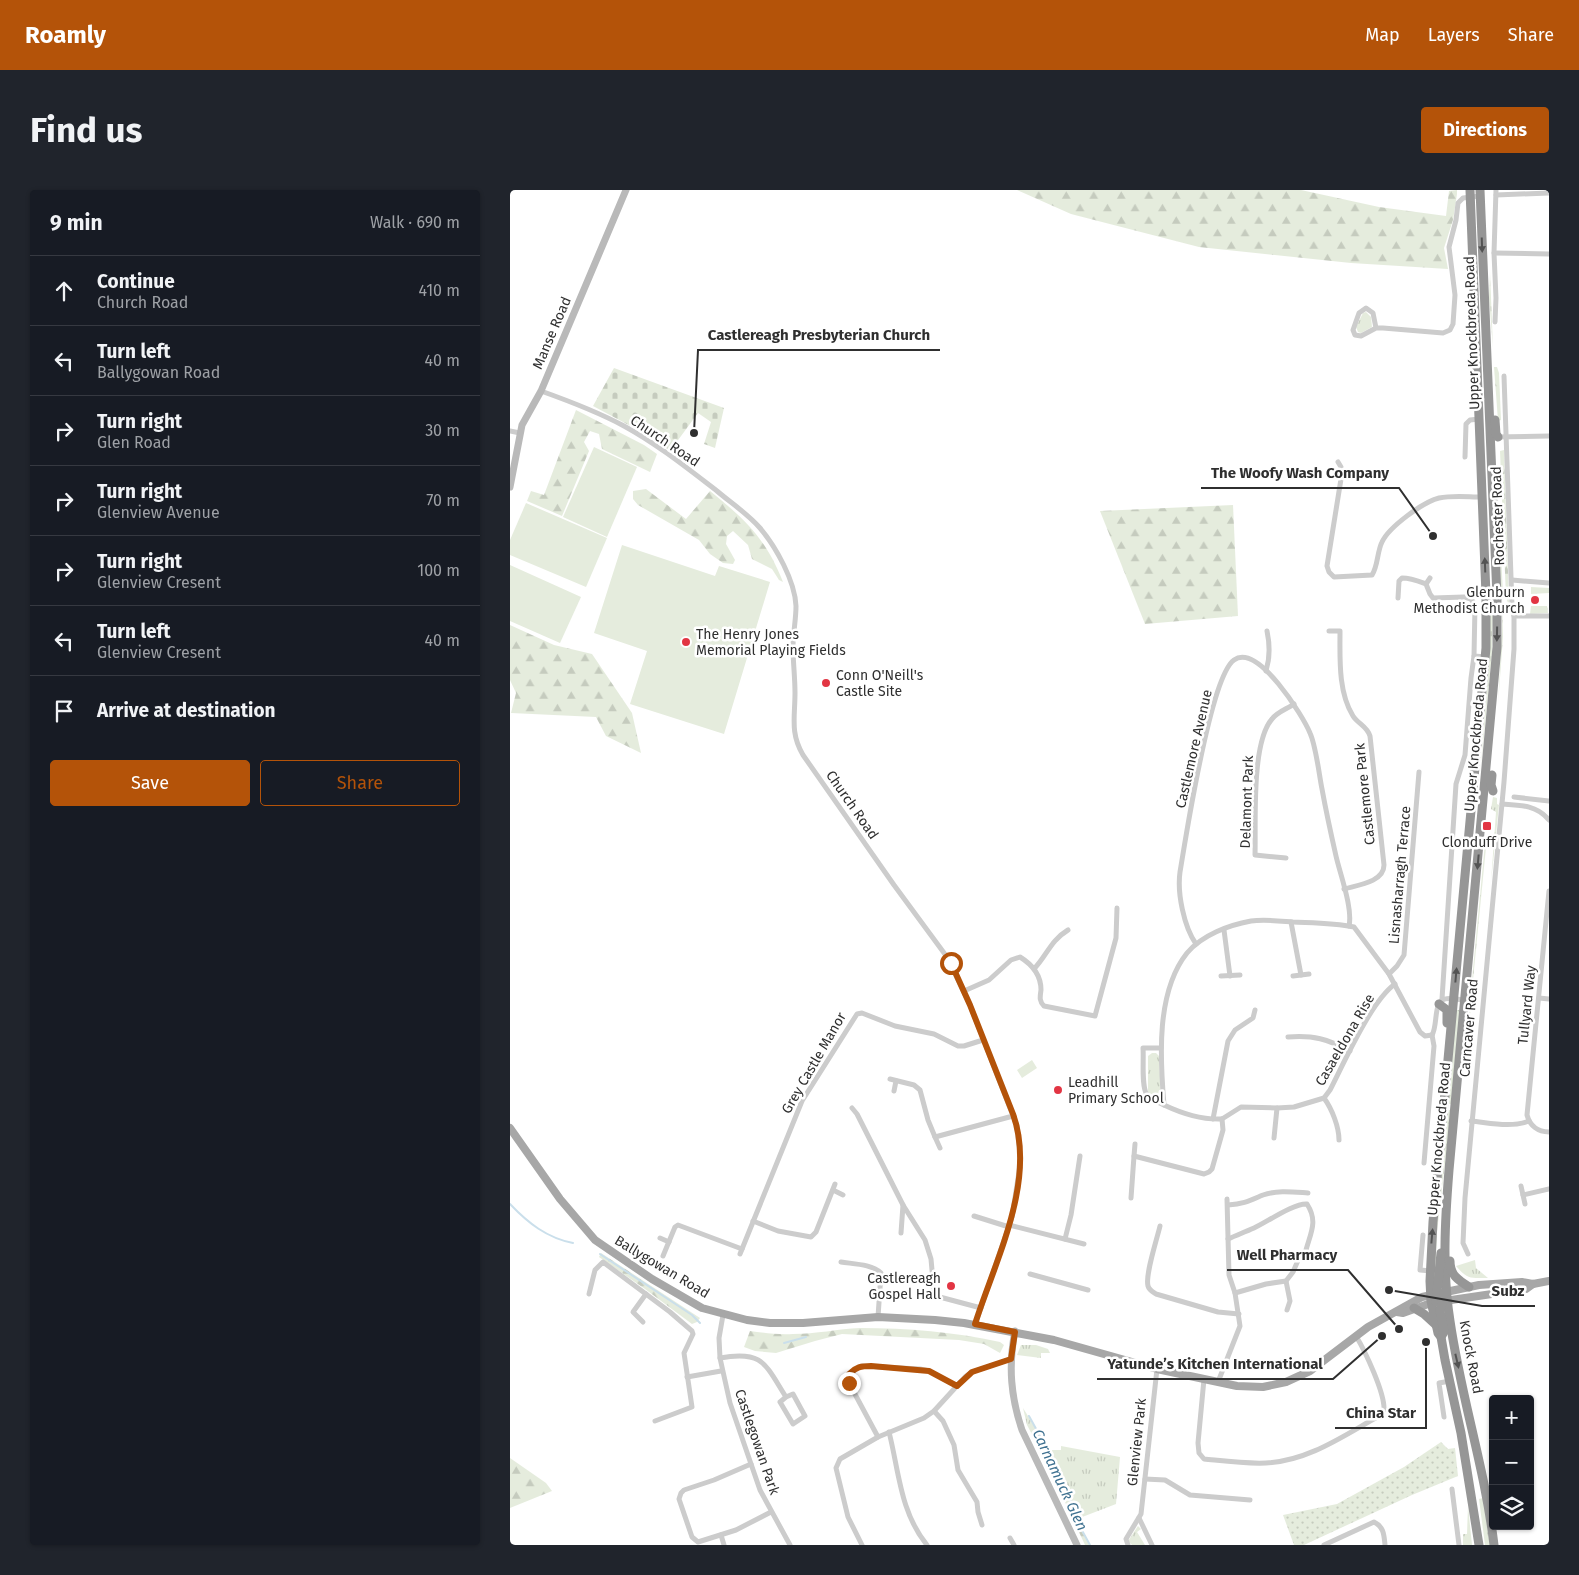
<!DOCTYPE html>
<html lang="en">
<head>
<meta charset="utf-8">
<style>
	:root { --surface:#171b24; --page:#20242c; --text:#f1f3f6; --muted:#9ea1a6; --line:#363941; --accent:#b45309 }
	body { margin:0; font-family:"Fira Sans",sans-serif; background:var(--page); color:var(--text) }
	.controls { position:absolute; right:15px; bottom:15px; display:grid; overflow:hidden; border-radius:5px; box-shadow:0 1px 4px #0004 }
	.controls button { width:45px; height:45px; display:grid; place-items:center; padding:0; border:0; border-bottom:1px solid var(--line); background:var(--surface); color:var(--text); font:25px sans-serif }
	.stop { position:absolute; width:15px; height:15px; margin:-11px; border:4px solid #b45309; border-radius:50%; background:#fff }
	.stop.end { background:#b45309; border-color:#fff; box-shadow:0 1px 5px #0008 }
	.list { margin:0; padding:0; list-style:none }
	h2 { display:flex; justify-content:space-between; align-items:center; height:65px; margin:0; padding:0 20px; font-size:21px }
	h2 small { font-size:16px; font-weight:400; color:var(--muted) }
	.list li { display:grid; grid-template-columns:32px 1fr auto; gap:15px; align-items:center; box-sizing:border-box; height:70px; padding:0 20px; border-top:1px solid var(--line) }
	.list b { display:block; font-size:19px; white-space:nowrap }
	.list p { margin:0; font-size:16px; white-space:nowrap; color:var(--muted) }
	.list em { font-size:16px; font-style:normal; color:var(--muted) }
	.actions { display:flex; gap:10px; padding:15px 20px }
	.actions a { flex:1; padding:11px 0; border:1px solid var(--accent); border-radius:5px; text-align:center; font-size:18px; color:var(--accent) }
	.actions .main { background:var(--accent); color:#fff }
	.icon { flex:none; width:28px; height:28px; fill:none; stroke:currentColor; stroke-width:2; stroke-linecap:round; stroke-linejoin:round }
	.map { position:relative; flex:none; width:1039px; height:1355px; overflow:hidden; border-radius:5px }
	header { display:flex; align-items:center; gap:30px; box-sizing:border-box; height:70px; padding:0 25px; background:var(--accent); color:#fff }
	header strong { font-size:24px }
	nav { display:flex; gap:28px; margin-inline-start:auto; font-size:18px }
	.intro { display:flex; align-items:center; justify-content:space-between; box-sizing:border-box; height:120px; padding:0 30px }
	h1 { margin:0; font-size:35px }
	.button { padding:12px 22px; border-radius:5px; background:var(--accent); color:#fff; font-size:18px; font-weight:700 }
	main { display:flex; gap:30px; padding:0 30px }
	aside { flex:1; background:var(--surface); border-radius:5px; box-shadow:0 1px 4px #0004 }
	.map>svg:first-child { display:block }
</style>
</head>
<body>
<header>
<strong>Roamly</strong>
<nav><a>Map</a><a>Layers</a><a>Share</a></nav>
</header>
<div class="intro"><h1>Find us</h1><a class="button">Directions</a></div>
<main>
<aside>
<h2>9 min<small>Walk · 690 m</small></h2>
<ul class="list">
<li><svg class="icon" aria-label="ahead" viewBox="0 0 24 24"><path d="M12 20V5M6 11l6-6 6 6"/></svg><div><b>Continue</b><p>Church Road</p></div><em>410 m</em></li>
<li><svg class="icon" aria-label="left" viewBox="0 0 24 24"><path d="M17 20v-9H6M10 6l-5 5 5 5"/></svg><div><b>Turn left</b><p>Ballygowan Road</p></div><em>40 m</em></li>
<li><svg class="icon" aria-label="right" viewBox="0 0 24 24"><path d="M7 20v-9h11M14 6l5 5-5 5"/></svg><div><b>Turn right</b><p>Glen Road</p></div><em>30 m</em></li>
<li><svg class="icon" aria-label="right" viewBox="0 0 24 24"><path d="M7 20v-9h11M14 6l5 5-5 5"/></svg><div><b>Turn right</b><p>Glenview Avenue</p></div><em>70 m</em></li>
<li><svg class="icon" aria-label="right" viewBox="0 0 24 24"><path d="M7 20v-9h11M14 6l5 5-5 5"/></svg><div><b>Turn right</b><p>Glenview Cresent</p></div><em>100 m</em></li>
<li><svg class="icon" aria-label="left" viewBox="0 0 24 24"><path d="M17 20v-9H6M10 6l-5 5 5 5"/></svg><div><b>Turn left</b><p>Glenview Cresent</p></div><em>40 m</em></li>
<li><svg class="icon" aria-label="arrive" viewBox="0 0 24 24"><path d="M6 21V4h12l-3 4 3 4H6"/></svg><div><b>Arrive at destination</b></div></li>
</ul>
<div class="actions"><a class="main">Save</a><a>Share</a></div>
</aside>
<div class="map">
<svg width="1039" height="1355" viewBox="0 0 1039 1355">
	<defs>
		<pattern id="grass-tufts" width="24" height="20" patternUnits="userSpaceOnUse" patternTransform="scale(1.25)"><rect width="24" height="20" fill="#e5ecdd"/><path d="M3 7l-1-3M5 7V3M7 7l1-3M15 17l-1-3M17 17v-4M19 17l1-3" fill="none" stroke="#c5cbbe"/></pattern>
		<pattern id="forest-firs" width="22" height="20" patternUnits="userSpaceOnUse" patternTransform="scale(1.25)"><rect width="22" height="20" fill="#e5ecdd"/><path d="M5 1l3.5 6h-7zM16 11l3.5 6h-7z" fill="#c5cbbe"/></pattern>
		<pattern id="cemetery-stones" width="16" height="16" patternUnits="userSpaceOnUse" patternTransform="scale(1.25)"><rect width="16" height="16" fill="#e5ecdd"/><path d="M2 7V4a2 2 0 0 1 4 0v3zM10 15v-3a2 2 0 0 1 4 0v3z" fill="#c5cbbe"/></pattern>
		<pattern id="park-dots" width="8" height="8" patternUnits="userSpaceOnUse" patternTransform="scale(1.25)"><rect width="8" height="8" fill="#e5ecdd"/><path d="M2 2h.1M6 6h.1" fill="none" stroke="#c5cbbe" stroke-width="1.8" stroke-linecap="round"/></pattern>
	</defs>
	<rect width="100%" height="100%" fill="#fff"/>
	<!-- grass -->
	<g fill="url(#grass-tufts)">
		<polygon points="980,82 983,158 979,108"/>
		<polygon points="856,122 861,127 862,137 851,143 848,142 846,137 853,123"/>
		<polygon points="989,319 993,405 991,405 988,322"/>
		<polygon points="1021,397 1039,398 1039,403 1021,404"/>
		<polygon points="992,407 993,447 988,515 992,441"/>
		<polygon points="1021,416 1037,416 1038,423 1020,424"/>
		<polygon points="982,418 983,418 982,462 970,586 978,484 980,421"/>
		<polygon points="983,607 987,608 987,614 989,615 981,692 986,622 981,619"/>
		<polygon points="977,647 963,790 962,790 975,653"/>
		<polygon points="961,798 963,798 953,890"/>
		<polygon points="946,820 950,820 941,914 938,914"/>
		<polygon points="642,863 646,863 649,866 651,907 648,910 645,910 638,903 638,866"/>
		<polygon points="937,920 941,920 927,1042 925,1087 924,1087 926,1045"/>
		<path d="M965,1070L966,1078L978,1088C961,1088 958,1090 946,1076Z"/>
		<polygon points="511,1155 526,1155 538,1159 540,1163 531,1163 531,1168 507,1165"/>
		<polygon points="513,1218 539,1260 551,1260 551,1256 610,1267 606,1314 567,1329 561,1309 545,1274 535,1269 517,1235"/>
		<polygon points="973,1308 980,1355 975,1355 969,1309"/>
		<polygon points="958,1316 962,1355 953,1355 953,1344 957,1344"/>
		<polygon points="628,1336 631,1339 627,1342 635,1355 622,1355 618,1351"/>
	</g>
	<!-- forest -->
	<g fill="url(#forest-firs)">
		<polygon points="507,0 791,0 869,17 936,26 939,1 947,0 947,4 943,30 934,58 938,79 841,73 689,57 561,24"/>
		<polygon points="984,177 987,177 989,183 991,230 988,231"/>
		<polygon points="66,220 134,255 147,264 140,282 92,259 89,244 80,241 74,252 79,261 52,326 17,311 21,301 34,305"/>
		<polygon points="994,260 999,412 998,413 996,407 990,261"/>
		<path d="M136,299L176,329L200,301C236,330 256,349 273,392L269,390L262,379L242,369L238,355L223,341L217,346L216,354L225,370L223,374L213,373L200,364L189,350L128,315L123,309V301Z"/>
		<polygon points="723,315 728,426 635,434 590,321"/>
		<polygon points="0,435 44,455 82,464 122,523 131,563 96,546 86,527 1,523 6,503 0,490"/>
		<polygon points="91,1063 190,1128 187,1132 182,1134 135,1099 89,1067"/>
		<path d="M350,1138C398,1138 444,1142 490,1152L494,1155L490,1163L474,1154L449,1150L332,1144L305,1151L266,1163L245,1161L234,1157L240,1141C255,1143 269,1145 283,1144C306,1144 328,1139 350,1138Z"/>
		<polygon points="0,1268 36,1293 42,1301 0,1318"/>
		<polygon points="535,1269 545,1274 560,1308 568,1335 580,1355 575,1355"/>
	</g>
	<!-- cemetery -->
	<polygon fill="url(#cemetery-stones)" points="104,178 214,218 205,258 194,254 201,232 188,223 160,261 143,248 83,216"/>
	<!-- park -->
	<polygon fill="url(#park-dots)" points="931,1252 938,1259 945,1258 948,1286 902,1305 794,1355 784,1355 773,1325 827,1314 894,1277"/>
	<!-- pitch -->
	<g fill="#e5ecdd">
		<polygon points="84,257 127,277 97,347 53,327"/>
		<polygon points="16,313 97,348 76,397 0,365 0,350"/>
		<polygon points="112,355 205,386 209,376 260,392 214,544 120,514 137,461 84,443"/>
		<polygon points="0,375 71,407 50,453 0,431"/>
		<polygon points="522,870 527,878 512,888 507,880"/>
	</g>
	<g fill="none" stroke-linecap="round" stroke-linejoin="round">
		<!-- stream -->
		<g stroke="#cadfeb" stroke-width="2">
			<path d="M0,1014C18,1033 37,1048 63,1053"/>
			<polyline points="90,1064 182,1125 190,1133"/>
			<polyline points="274,1153 296,1147"/>
			<polyline points="519,1226 546,1275 560,1308 563,1324 580,1355"/>
		</g>
		<!-- street -->
		<g stroke="#ccc" stroke-width="5">
			<polyline points="986,5 1039,3"/>
			<polyline points="984,63 1039,64"/>
			<polyline points="985,132 986,108 984,63 986,0"/>
			<polyline points="866,138 851,146 845,145 843,140 849,123 856,118 863,123 866,138 873,138 933,143 940,140 943,134 945,105 939,57 946,30 948,13 953,8 970,6"/>
			<path d="M31,201C59,211 88,222 114,236C147,254 177,278 207,301C221,313 238,324 250,338C266,357 285,391 286,416C286,430 283,443 283,457C283,472 285,487 285,503C285,527 280,543 293,565L384,695L437,767L460,815L507,936L510,965L509,982L502,1027L465,1135"/>
			<polyline points="0,241 10,243"/>
			<polyline points="985,247 1039,246"/>
			<polyline points="955,267 956,234 960,230 969,229"/>
			<path d="M828,272L831,277V289L817,376L819,382L824,387L862,385C868,376 867,362 872,352C879,337 913,312 929,308C943,305 958,307 972,307"/>
			<polyline points="1002,390 1039,393"/>
			<polyline points="916,394 920,388"/>
			<path d="M888,408L889,391L892,388C901,388 908,391 916,394L920,404L923,408L954,407L961,409L965,415L964,466L976,467"/>
			<polyline points="1004,426 1039,426"/>
			<path d="M819,441H830C830,468 828,502 843,526C848,534 857,536 860,546L874,675C874,692 848,695 834,699"/>
			<path d="M756,481C760,468 760,455 757,441"/>
			<polyline points="1004,607 1039,611"/>
			<path d="M992,614C1010,615 1027,615 1039,630"/>
			<path d="M776,668L745,665C746,633 741,553 762,529C767,522 777,519 784,514"/>
			<path d="M1039,701L1017,925C1020,936 1028,942 1039,942"/>
			<polyline points="781,732 791,785 799,784"/>
			<polyline points="714,740 720,786"/>
			<path d="M686,754C674,737 667,703 670,682C676,647 700,487 724,470C748,453 793,526 800,543C806,556 809,584 812,599C816,621 821,644 826,666C830,684 843,718 839,736"/>
			<path d="M524,779C538,764 540,751 558,740"/>
			<polyline points="879,784 887,776 894,765 909,582"/>
			<polyline points="711,786 730,785"/>
			<polyline points="783,786 791,785"/>
			<path d="M454,801L479,790L501,770L510,767C523,775 531,785 531,800C530,807 529,811 534,816L585,826L606,748L607,718"/>
			<polyline points="1029,808 1039,809"/>
			<polyline points="932,809 946,594 955,565 961,488 964,466"/>
			<path d="M922,845C928,836 923,811 935,809C941,807 949,810 955,810"/>
			<path d="M778,847C804,845 817,849 840,861"/>
			<path d="M651,858H633C634,869 631,896 637,905C640,910 648,912 654,915"/>
			<polyline points="380,889 404,895 410,900 418,930 425,947 503,926"/>
			<polyline points="384,901 386,891"/>
			<path d="M814,908C822,919 829,937 829,950"/>
			<polyline points="342,918 347,924 393,1015 415,1050 421,1069 424,1102 426,1106 471,1118"/>
			<polyline points="703,929 718,851 725,840 743,828 745,820"/>
			<path d="M712,929C691,930 673,924 654,915C650,868 646,802 677,763C692,745 719,735 741,731C755,729 770,731 783,732C804,733 824,733 844,737L879,784L910,842L915,846L922,845"/>
			<path d="M712,929L731,917L767,918L784,917L814,908L820,900C834,873 861,811 885,794"/>
			<path d="M961,931C981,933 1001,938 1019,931"/>
			<polyline points="425,947 430,958"/>
			<polyline points="764,948 767,918"/>
			<polyline points="624,966 625,954"/>
			<polyline points="914,973 924,856 922,845"/>
			<polyline points="1011,996 1015,1014"/>
			<polyline points="323,1000 333,1005"/>
			<polyline points="1013,1005 1039,999"/>
			<polyline points="621,1008 624,966 694,984 699,982 702,979 713,940 712,929"/>
			<path d="M718,1015C734,1014 739,1011 753,1005C767,1000 783,1002 798,1003"/>
			<polyline points="464,1026 499,1037"/>
			<polyline points="243,1031 268,1041 301,1047 306,1042 325,994"/>
			<polyline points="499,1035 574,1054"/>
			<path d="M650,1036C647,1049 635,1085 638,1096C639,1100 643,1102 646,1104L708,1122L729,1124"/>
			<polyline points="391,1043 393,1015"/>
			<polyline points="913,1045 910,1080 921,1081"/>
			<polyline points="150,1048 159,1052"/>
			<polyline points="555,1049 561,1025 570,966"/>
			<path d="M718,1049C727,1045 735,1042 744,1038C757,1032 784,1013 797,1014C808,1031 801,1042 796,1060"/>
			<polyline points="230,1064 292,911 347,824 352,823 385,836 424,844 448,856 454,856 473,850"/>
			<polyline points="958,1064 953,1053 955,1008 994,592 1004,459 1004,426 1002,416 994,186"/>
			<polyline points="153,1066 165,1037 168,1035 232,1059"/>
			<path d="M331,1072C343,1074 362,1074 371,1083L368,1127"/>
			<polyline points="520,1084 578,1100"/>
			<polyline points="776,1091 780,1111 777,1120"/>
			<polyline points="725,1103 756,1094 776,1091 783,1082 789,1068"/>
			<polyline points="79,1104 85,1080 93,1072 160,1122 182,1141 183,1144 174,1163 182,1217 145,1231"/>
			<polyline points="213,1125 209,1148 210,1168 220,1213 250,1300 280,1355"/>
			<polyline points="133,1132 123,1122 136,1104"/>
			<path d="M210,1168C253,1160 255,1174 276,1207L270,1212L283,1234L295,1226L283,1204L276,1207"/>
			<polyline points="177,1187 211,1181"/>
			<path d="M694,1189L688,1253L689,1263L694,1269C714,1271 736,1274 756,1273C798,1271 833,1246 869,1226L874,1220C875,1203 855,1161 846,1146"/>
			<polyline points="708,1192 730,1136 725,1103 719,1085 717,1009"/>
			<polyline points="424,1221 433,1231 444,1255 448,1280 467,1312 468,1322 472,1335"/>
			<polyline points="934,1227 929,1193 940,1191"/>
			<path d="M379,1242C389,1281 390,1322 417,1355"/>
			<polyline points="368,1247 339,1193 339,1184 347,1178 352,1176 410,1179 419,1181 447,1196"/>
			<polyline points="241,1274 204,1290 174,1300 171,1303 169,1309 182,1347 188,1352 226,1340 261,1322"/>
			<polyline points="635,1289 655,1290 680,1305 740,1310"/>
			<polyline points="942,1299 949,1355"/>
			<polyline points="629,1328 642,1355"/>
			<polyline points="211,1345 214,1355"/>
			<polyline points="500,1348 504,1355"/>
			<polyline points="352,1355 338,1327 326,1278 330,1269 368,1247 414,1228 424,1221 456,1186 462,1182 501,1169"/>
			<polyline points="618,1355 616,1349 631,1324 647,1179"/>
			<path d="M814,1355L864,1332C874,1337 874,1345 875,1355"/>
		</g>
		<!-- secondary -->
		<g stroke="#b9b9b9" stroke-width="7">
			<polyline points="0,297 12,235 31,201 116,0"/>
			<path d="M505,1141C498,1177 501,1207 512,1240L567,1355"/>
		</g>
		<!-- primary -->
		<g stroke="#a7a7a7" stroke-width="8">
			<polyline points="0,938 50,1009 85,1050 142,1089 192,1118 237,1130 260,1133 293,1133 368,1127 425,1130 454,1133 544,1150 647,1179 694,1189 727,1196 753,1197 776,1192 800,1181 858,1137 912,1107 969,1095 1012,1092 1023,1094 1039,1091"/>
			<polyline points="887,1122 893,1123 921,1113 1016,1099 1023,1094"/>
		</g>
		<!-- highway -->
		<g stroke="#969696" stroke-width="9">
			<polyline points="960,0 976,405 976,458 923,1032 920,1091 921,1111 928,1143 931,1147 935,1170 951,1243 969,1355"/>
			<path d="M970,0L987,407V457L939,980C935,1030 932,1081 940,1131C951,1207 975,1279 984,1355"/>
			<polyline points="985,230 986,244 988,247"/>
			<polyline points="982,585 981,595 983,601"/>
			<polyline points="929,814 937,820 937,833"/>
			<path d="M940,1071C940,1085 948,1090 959,1097"/>
			<polyline points="926,1112 931,1063"/>
			<polyline points="904,1118 914,1124 926,1135"/>
			<polyline points="931,1147 934,1142 930,1121 934,1103"/>
		</g>
	</g>
	<!-- one-way arrows -->
	<defs><path id="oneway-solid" d="M-6-.8H1V-3.2L6.5 0L1 3.2V.8H-6Z" transform="scale(1.25)"/></defs>
	<g fill="#535353">
		<use href="#oneway-solid" transform="translate(972 55) rotate(88)"/>
		<use href="#oneway-solid" transform="translate(975 375) rotate(-92)"/>
		<use href="#oneway-solid" transform="translate(987 444) rotate(91)"/>
		<use href="#oneway-solid" transform="translate(968 672) rotate(95)"/>
		<use href="#oneway-solid" transform="translate(946 785) rotate(-85)"/>
		<use href="#oneway-solid" transform="translate(922 1046) rotate(-85)"/>
		<use href="#oneway-solid" transform="translate(947 1171) rotate(77)"/>
	</g>
	<g fill="none" stroke-linecap="round" stroke-linejoin="round">
		<!-- route -->
		<path stroke="#b45309" stroke-width="6" d="M339,1193V1184C346,1177 351,1176 361,1176L419,1181L447,1196L462,1182L501,1169L505,1142L465,1134C485,1071 527,991 503,924L460,815L441,773"/>
	</g>
	<!-- markers -->
	<g fill="#e23543" stroke="#fff" stroke-width="2">
		<circle cx="1025" cy="410" r="5"/>
		<circle cx="176" cy="452" r="5"/>
		<circle cx="316" cy="493" r="5"/>
		<rect x="972" y="631" width="10" height="10" rx="2.5"/>
		<circle cx="548" cy="900" r="5"/>
		<circle cx="441" cy="1096" r="5"/>
	</g>
	<g text-anchor="middle" dominant-baseline="central" stroke-width="5" stroke-linejoin="round" paint-order="stroke">
		<!-- street labels -->
		<g font-size="14" fill="#2f2f2f" stroke="#fff">
			<text transform="translate(42 143) rotate(-67)">Manse Road</text>
			<text transform="translate(962 143) rotate(-92)">Upper Knockbreda Road</text>
			<text transform="translate(155 251) rotate(34)">Church Road</text>
			<text transform="translate(988 326) rotate(-92)">Rochester Road</text>
			<text transform="translate(966 545) rotate(-85)">Upper Knockbreda Road</text>
			<text transform="translate(684 559) rotate(-77)">Castlemore Avenue</text>
			<text transform="translate(855 604) rotate(-96)">Castlemore Park</text>
			<text transform="translate(737 612) rotate(-88)">Delamont Park</text>
			<text transform="translate(342 615) rotate(55)">Church Road</text>
			<text transform="translate(890 685) rotate(-85)">Lisnasharragh Terrace</text>
			<text transform="translate(1017 815) rotate(-84)">Tullyard Way</text>
			<text transform="translate(959 838) rotate(-85)">Carncaver Road</text>
			<text transform="translate(835 850) rotate(-60)">Casaeldona Rise</text>
			<text transform="translate(304 873) rotate(-60)">Grey Castle Manor</text>
			<text transform="translate(929 949) rotate(-85)">Upper Knockbreda Road</text>
			<text transform="translate(152 1077) rotate(31)">Ballygowan Road</text>
			<text transform="translate(961 1167) rotate(79)">Knock Road</text>
			<text transform="translate(247 1252) rotate(71)">Castlegowan Park</text>
			<text transform="translate(627 1252) rotate(-84)">Glenview Park</text>
		</g>
		<!-- poi labels -->
		<g font-size="14" fill="#2f2f2f" stroke="#fff" text-anchor="start">
			<text x="1015" y="402" text-anchor="end">Glenburn<tspan x="1015" dy="16">Methodist Church</tspan></text>
			<text x="186" y="444">The Henry Jones<tspan x="186" dy="16">Memorial Playing Fields</tspan></text>
			<text x="326" y="485">Conn O'Neill's<tspan x="326" dy="16">Castle Site</tspan></text>
			<text x="977" y="652" text-anchor="middle">Clonduff Drive</text>
			<text x="558" y="892">Leadhill<tspan x="558" dy="16">Primary School</tspan></text>
			<text x="431" y="1088" text-anchor="end">Castlereagh<tspan x="431" dy="16">Gospel Hall</tspan></text>
		</g>
		<!-- water labels -->
		<g font-size="15" font-style="italic" fill="#3e7190" stroke="#fff">
			<text transform="translate(550 1290) rotate(65)">Carnamuck Glen</text>
		</g>
	</g>
	<!-- callouts -->
	<path fill="none" stroke="#2f2f2f" stroke-width="2" d="M184 243L188 160H430M923 346L889 298H691M889 1139L838 1080H717M879 1100L972 1116H1025M872 1146L823 1189H587M916 1152L916 1238H825"/>
	<g fill="#2f2f2f" stroke="#fff" stroke-width="2">
		<circle cx="184" cy="243" r="5"/>
		<circle cx="923" cy="346" r="5"/>
		<circle cx="889" cy="1139" r="5"/>
		<circle cx="879" cy="1100" r="5"/>
		<circle cx="872" cy="1146" r="5"/>
		<circle cx="916" cy="1152" r="5"/>
	</g>
	<g font-size="15" text-anchor="middle" font-weight="bold" fill="#2f2f2f" stroke="#fff" stroke-width="5" stroke-linejoin="round" paint-order="stroke">
		<text x="309" y="150">Castlereagh Presbyterian Church</text>
		<text x="790" y="288">The Woofy Wash Company</text>
		<text x="777" y="1070">Well Pharmacy</text>
		<text x="998" y="1106">Subz</text>
		<text x="705" y="1179">Yatunde’s Kitchen International</text>
		<text x="871" y="1228">China Star</text>
	</g>
</svg>
<div class="controls">
<button>+</button>
<button>−</button>
<button><svg class="icon" aria-label="layers" viewBox="0 0 24 24"><path d="M12 4l9 5-9 5-9-5zM3 14l9 5 9-5"/></svg></button>
</div>
<div class="stop" style="left:441px;top:773px"></div>
<div class="stop end" style="left:339px;top:1193px"></div>
</div>
</main>
</body>
</html>
